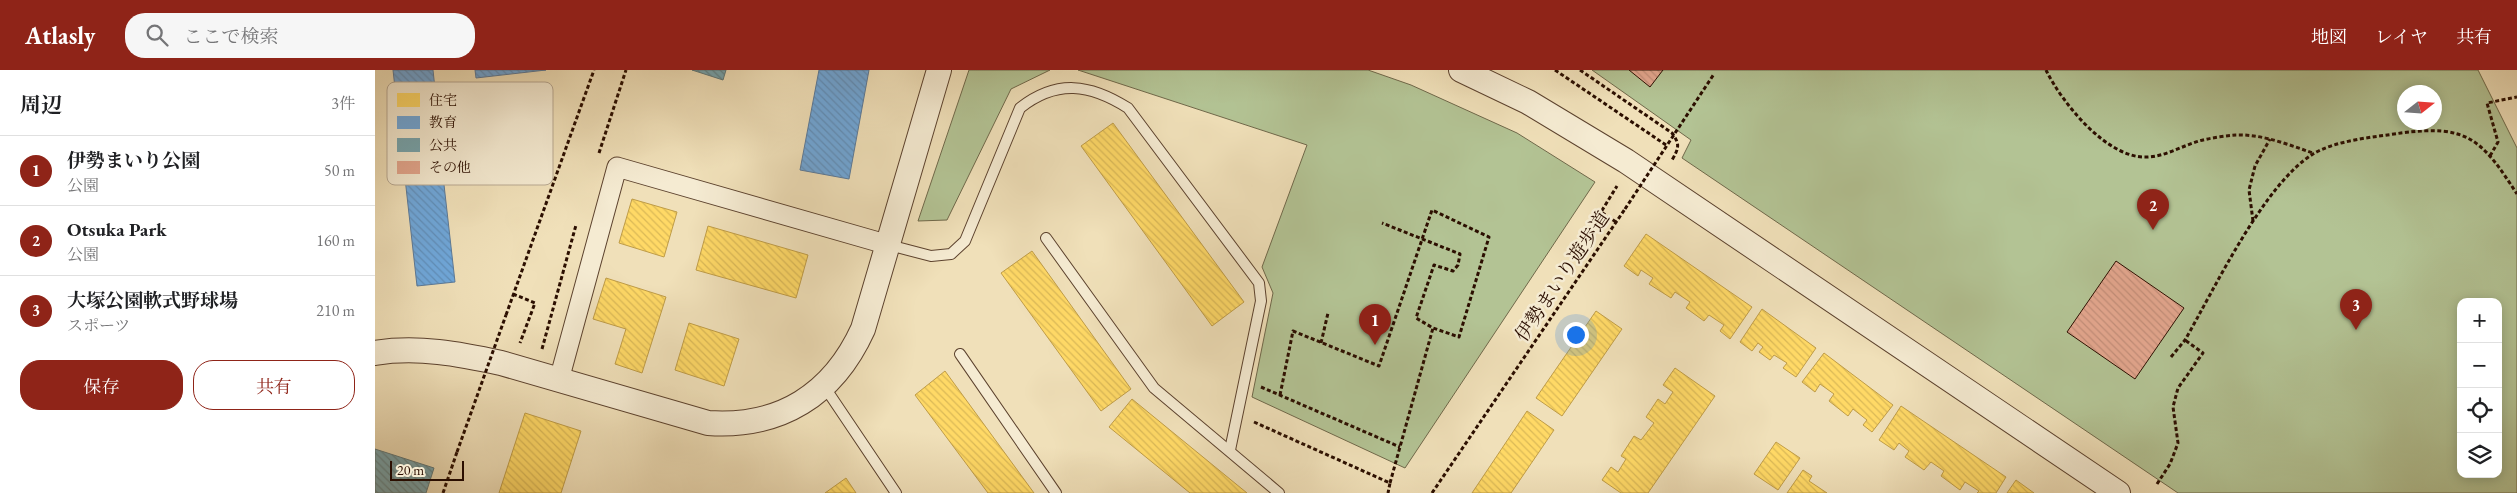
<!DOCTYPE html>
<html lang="ja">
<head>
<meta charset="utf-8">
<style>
	:root { --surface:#fff; --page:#f6f6f6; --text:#202124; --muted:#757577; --line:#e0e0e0; --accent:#8f2418 }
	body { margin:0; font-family:"EB Garamond","Noto Serif JP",serif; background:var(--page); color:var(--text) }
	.controls { position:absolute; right:15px; bottom:15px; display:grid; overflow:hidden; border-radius:10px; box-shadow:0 2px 12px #0003 }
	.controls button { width:45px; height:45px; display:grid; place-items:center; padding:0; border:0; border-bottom:1px solid var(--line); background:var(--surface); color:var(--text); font:25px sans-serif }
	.compass { position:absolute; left:2022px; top:15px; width:45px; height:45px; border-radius:50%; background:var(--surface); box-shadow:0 2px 12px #0003; rotate:73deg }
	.scale { position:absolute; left:15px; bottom:12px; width:74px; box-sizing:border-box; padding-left:5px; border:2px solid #2b0e00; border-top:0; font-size:14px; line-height:18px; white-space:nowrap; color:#2b0e00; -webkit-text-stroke:4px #f5ebd2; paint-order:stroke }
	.you { position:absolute; left:1200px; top:264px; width:18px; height:18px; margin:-12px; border:4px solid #fff; border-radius:50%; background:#1a73e8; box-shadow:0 0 0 8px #1a73e833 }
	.badge { display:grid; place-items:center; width:32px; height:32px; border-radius:50%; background:var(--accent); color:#fff; font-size:16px; font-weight:700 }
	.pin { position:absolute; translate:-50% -41px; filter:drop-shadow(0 1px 2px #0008) }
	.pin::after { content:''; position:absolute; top:26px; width:18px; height:15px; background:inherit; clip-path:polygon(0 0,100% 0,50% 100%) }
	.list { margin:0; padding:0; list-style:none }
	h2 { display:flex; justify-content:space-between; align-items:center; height:65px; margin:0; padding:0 20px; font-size:21px }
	h2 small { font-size:16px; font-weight:400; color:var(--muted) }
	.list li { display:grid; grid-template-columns:32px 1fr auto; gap:15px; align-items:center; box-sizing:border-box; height:70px; padding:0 20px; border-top:1px solid var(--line) }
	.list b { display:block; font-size:19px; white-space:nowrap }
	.list p { margin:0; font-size:16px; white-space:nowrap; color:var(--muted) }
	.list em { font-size:16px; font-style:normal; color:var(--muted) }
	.actions { display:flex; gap:10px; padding:15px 20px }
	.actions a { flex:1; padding:11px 0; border:1px solid var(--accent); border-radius:20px; text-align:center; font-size:18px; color:var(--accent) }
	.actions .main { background:var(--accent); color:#fff }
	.icon { flex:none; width:28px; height:28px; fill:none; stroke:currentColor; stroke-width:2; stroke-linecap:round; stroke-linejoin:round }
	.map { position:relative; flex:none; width:2142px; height:423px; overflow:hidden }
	header { display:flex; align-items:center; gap:30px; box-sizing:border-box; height:70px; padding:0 25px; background:var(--accent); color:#fff }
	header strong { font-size:24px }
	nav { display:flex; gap:28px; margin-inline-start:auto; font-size:18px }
	.search { width:350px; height:45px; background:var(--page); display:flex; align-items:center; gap:12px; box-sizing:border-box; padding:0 18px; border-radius:20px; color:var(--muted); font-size:19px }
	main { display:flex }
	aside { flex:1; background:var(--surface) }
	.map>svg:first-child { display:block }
</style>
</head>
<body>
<header>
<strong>Atlasly</strong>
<div class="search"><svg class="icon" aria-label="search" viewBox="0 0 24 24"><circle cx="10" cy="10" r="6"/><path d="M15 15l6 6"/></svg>ここで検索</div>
<nav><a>地図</a><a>レイヤ</a><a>共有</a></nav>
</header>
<main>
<aside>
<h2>周辺<small>3件</small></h2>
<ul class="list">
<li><span class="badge">1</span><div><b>伊勢まいり公園</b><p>公園</p></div><em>50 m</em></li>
<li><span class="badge">2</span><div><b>Otsuka Park</b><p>公園</p></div><em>160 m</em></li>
<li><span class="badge">3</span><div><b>大塚公園軟式野球場</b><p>スポーツ</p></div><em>210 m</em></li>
</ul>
<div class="actions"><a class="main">保存</a><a>共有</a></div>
</aside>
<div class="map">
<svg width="2142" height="423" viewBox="0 0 2142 423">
	<defs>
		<pattern id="homes-back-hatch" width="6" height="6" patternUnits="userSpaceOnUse" patternTransform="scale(1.25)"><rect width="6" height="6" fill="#ffd966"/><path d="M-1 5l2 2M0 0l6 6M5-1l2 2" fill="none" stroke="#dbb957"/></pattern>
		<pattern id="schools-back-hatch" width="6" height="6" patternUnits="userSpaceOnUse" patternTransform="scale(1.25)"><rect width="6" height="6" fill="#6fa8dc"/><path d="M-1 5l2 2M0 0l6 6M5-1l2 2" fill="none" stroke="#608fbb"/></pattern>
		<pattern id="public-back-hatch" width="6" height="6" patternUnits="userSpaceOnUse" patternTransform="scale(1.25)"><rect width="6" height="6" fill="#76a5af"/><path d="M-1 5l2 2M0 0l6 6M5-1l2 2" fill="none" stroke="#61858c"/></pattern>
		<pattern id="building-back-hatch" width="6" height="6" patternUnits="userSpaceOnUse" patternTransform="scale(1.25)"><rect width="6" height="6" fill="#e3a68e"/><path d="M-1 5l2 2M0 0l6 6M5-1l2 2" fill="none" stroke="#c38e79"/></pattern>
	</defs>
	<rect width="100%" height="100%" fill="#f0e0b9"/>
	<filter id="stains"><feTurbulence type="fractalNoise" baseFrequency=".004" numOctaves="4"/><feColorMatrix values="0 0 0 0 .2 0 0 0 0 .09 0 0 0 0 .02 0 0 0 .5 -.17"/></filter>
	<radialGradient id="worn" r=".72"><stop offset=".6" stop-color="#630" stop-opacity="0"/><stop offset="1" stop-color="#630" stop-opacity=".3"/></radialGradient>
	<!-- green -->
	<g fill="#b3c394" stroke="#6f684a" fill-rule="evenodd">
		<polygon points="594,0 675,0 636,19 572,150 543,151"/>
		<polygon points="703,0 993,0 1036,15 1142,63 1220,112 1030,398 877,327 898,223 887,197 932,75"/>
		<path d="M1217,0H2103L2142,78V423H1803L1307,88L1316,70ZM2030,22H2060V52H2030ZM2086,232H2123V404H2086Z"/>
	</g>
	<!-- homes -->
	<g fill="url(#homes-back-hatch)" stroke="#bf9c47">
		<polygon points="738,53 869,232 837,256 706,76"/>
		<polygon points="257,129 302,142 289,187 244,173"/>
		<polygon points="333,156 433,185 421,228 321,200"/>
		<polygon points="1271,164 1377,237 1355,269 1345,261 1349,255 1334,245 1329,251 1311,238 1315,232 1300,222 1296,228 1274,214 1278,208 1266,200 1263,206 1249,196"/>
		<polygon points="657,181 756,319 726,341 626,203"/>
		<polygon points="231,208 291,227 267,303 240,294 251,259 218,249"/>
		<polygon points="1387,239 1441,278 1421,307 1408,298 1412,293 1399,285 1395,290 1384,282 1388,277 1383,273 1377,281 1365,272"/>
		<polygon points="1221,241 1247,259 1187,346 1161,328"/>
		<polygon points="314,253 364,269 349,316 300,300"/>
		<polygon points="1449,283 1518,335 1497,362 1488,355 1492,350 1478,339 1473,346 1454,331 1459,324 1445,314 1440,322 1427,312"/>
		<polygon points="1300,298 1340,326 1273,423 1246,423 1227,410 1236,397 1243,402 1251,389 1246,386 1259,366 1266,370 1279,353 1271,347 1283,329 1290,334 1298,322 1288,315"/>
		<polygon points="570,301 659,423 613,423 540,325"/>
		<polygon points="757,329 872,423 815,423 734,357"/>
		<polygon points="1526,336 1631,407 1621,423 1602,423 1604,421 1590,412 1585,420 1566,406 1569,401 1556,392 1549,400 1530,387 1534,381 1524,373 1519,380 1504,370"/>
		<polygon points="1152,341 1179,360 1136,423 1097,423"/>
		<polygon points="150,343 206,361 186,423 124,423"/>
		<polygon points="1401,372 1425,388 1403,420 1379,404"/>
		<polygon points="1428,400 1437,406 1434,411 1452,423 1412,423"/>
		<polygon points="471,408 481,423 450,423"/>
		<polygon points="1641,410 1659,423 1632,423"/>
	</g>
	<!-- schools -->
	<g fill="url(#schools-back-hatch)" stroke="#5b7a9a">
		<polygon points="18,0 58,0 64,56 86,54 91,94 67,97 80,212 42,216"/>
		<polygon points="100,0 171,0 101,8"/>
		<polygon points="444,0 494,0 474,109 425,100"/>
	</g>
	<!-- public -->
	<g fill="url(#public-back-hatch)" stroke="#60787a">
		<polygon points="317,0 351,0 348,10"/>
		<polygon points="0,379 59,398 51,423 0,423"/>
	</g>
	<!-- building -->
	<g fill="url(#building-back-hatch)" stroke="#2b0e00">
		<polygon points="1254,0 1288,0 1275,17"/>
		<polygon points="1741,191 1809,238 1760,309 1692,262"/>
	</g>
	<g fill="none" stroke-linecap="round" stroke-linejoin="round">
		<defs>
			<g id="service">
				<polyline points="671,168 779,318 904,423"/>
				<path d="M514,175L556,186L576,184L590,171L645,38C682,9 715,14 753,38L884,213L886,231L855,380"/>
				<polyline points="585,284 681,423"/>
				<polyline points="449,316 521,423"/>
			</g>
			<polyline id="minor" points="184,310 242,97 514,175"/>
			<g id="tertiary">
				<polyline points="1086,0 1153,32 1251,91 1743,423"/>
				<path d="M0,283C42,276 85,284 126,293L333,353C405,358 458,325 488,259L564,0"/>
			</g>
		</defs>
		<!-- service casing -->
		<use href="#service" stroke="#5c422e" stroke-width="12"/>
		<!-- minor casing -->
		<use href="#minor" stroke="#5c422e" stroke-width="21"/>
		<!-- tertiary casing -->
		<use href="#tertiary" stroke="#5c422e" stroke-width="26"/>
		<!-- path -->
		<g stroke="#2b0e00" stroke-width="3" stroke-dasharray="4 2.5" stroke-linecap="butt">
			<polyline points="1180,0 1291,75"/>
			<path d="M1205,0L1297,63C1305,74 1304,78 1297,90"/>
			<path d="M1671,0C1687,33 1733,90 1773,87C1791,86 1807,76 1824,71C1835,68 1849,66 1861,65C1888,64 1914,75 1938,83"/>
			<polyline points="224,83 251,0"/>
			<polyline points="2115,86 2123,72 2112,33 2142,27"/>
			<polyline points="1878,151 1874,120 1880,96 1895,69"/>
			<polyline points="1241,152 1226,142 1242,116"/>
			<polyline points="138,224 160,233 145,273"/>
			<polyline points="131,245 219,0"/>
			<polyline points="946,273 953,243"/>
			<polyline points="167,279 201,155"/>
			<path d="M1796,287L1810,270C1840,218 1889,114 1938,84C1961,70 2000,67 2026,63C2093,54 2107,70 2142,124"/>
			<polyline points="886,317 1025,377"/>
			<polyline points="905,325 918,261 1004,296 1057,140 1114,167 1084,267 1058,258 1041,248 1059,195 1078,201 1083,195 1085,184 1007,153"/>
			<polyline points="879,352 1015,413 1013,423"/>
			<polyline points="1015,413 1058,258"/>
			<polyline points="1782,414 1795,394 1803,373 1798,337 1803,318 1828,283 1810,270"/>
			<polyline points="68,423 82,382"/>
			<polyline points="1057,423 1250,139"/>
		</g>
		<!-- service -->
		<use href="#service" stroke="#f5ebd2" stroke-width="10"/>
		<!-- minor -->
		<use href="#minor" stroke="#f5ebd2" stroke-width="19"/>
		<!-- tertiary -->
		<use href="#tertiary" stroke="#f5ebd2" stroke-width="24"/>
		<!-- path-bridge -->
		<g stroke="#2b0e00" stroke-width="3" stroke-dasharray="4 2.5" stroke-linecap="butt">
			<polyline points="1250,139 1339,4"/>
			<polyline points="82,382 131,245"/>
		</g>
	</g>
	<g text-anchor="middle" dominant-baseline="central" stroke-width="5" stroke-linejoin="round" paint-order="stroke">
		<!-- street labels -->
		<g font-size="19" fill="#2b0e00" stroke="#f5ebd2">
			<text transform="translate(1187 206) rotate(-56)">伊勢まいり遊歩道</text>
		</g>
	</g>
	<!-- legend -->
	<rect x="12" y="12" width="166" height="103" rx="8" fill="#f5ebd2" stroke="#b8a993" stroke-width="1"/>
	<rect x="22" y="23" width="23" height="14" fill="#ffd966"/>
	<rect x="22" y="46" width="23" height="13" fill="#6fa8dc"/>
	<rect x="22" y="68" width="23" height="14" fill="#76a5af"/>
	<rect x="22" y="91" width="23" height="13" fill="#e3a68e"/>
	<g font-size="14" fill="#2b0e00">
		<text x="54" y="35">住宅</text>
		<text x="54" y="57">教育</text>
		<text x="54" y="80">公共</text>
		<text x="54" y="102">その他</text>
	</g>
	<rect width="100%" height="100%" filter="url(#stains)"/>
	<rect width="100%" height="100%" fill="url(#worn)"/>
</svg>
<div class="controls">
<button>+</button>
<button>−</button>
<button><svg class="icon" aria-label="locate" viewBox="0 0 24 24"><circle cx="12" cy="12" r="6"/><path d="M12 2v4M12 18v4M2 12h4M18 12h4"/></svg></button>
<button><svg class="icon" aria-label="layers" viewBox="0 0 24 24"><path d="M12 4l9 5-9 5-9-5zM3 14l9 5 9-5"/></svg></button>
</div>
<svg class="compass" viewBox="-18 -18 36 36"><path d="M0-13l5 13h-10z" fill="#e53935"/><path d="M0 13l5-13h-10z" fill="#757577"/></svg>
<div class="scale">20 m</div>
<div class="you"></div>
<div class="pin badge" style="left:1000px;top:275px">1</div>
<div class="pin badge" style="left:1778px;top:160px">2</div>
<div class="pin badge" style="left:1981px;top:260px">3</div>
</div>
</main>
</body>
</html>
